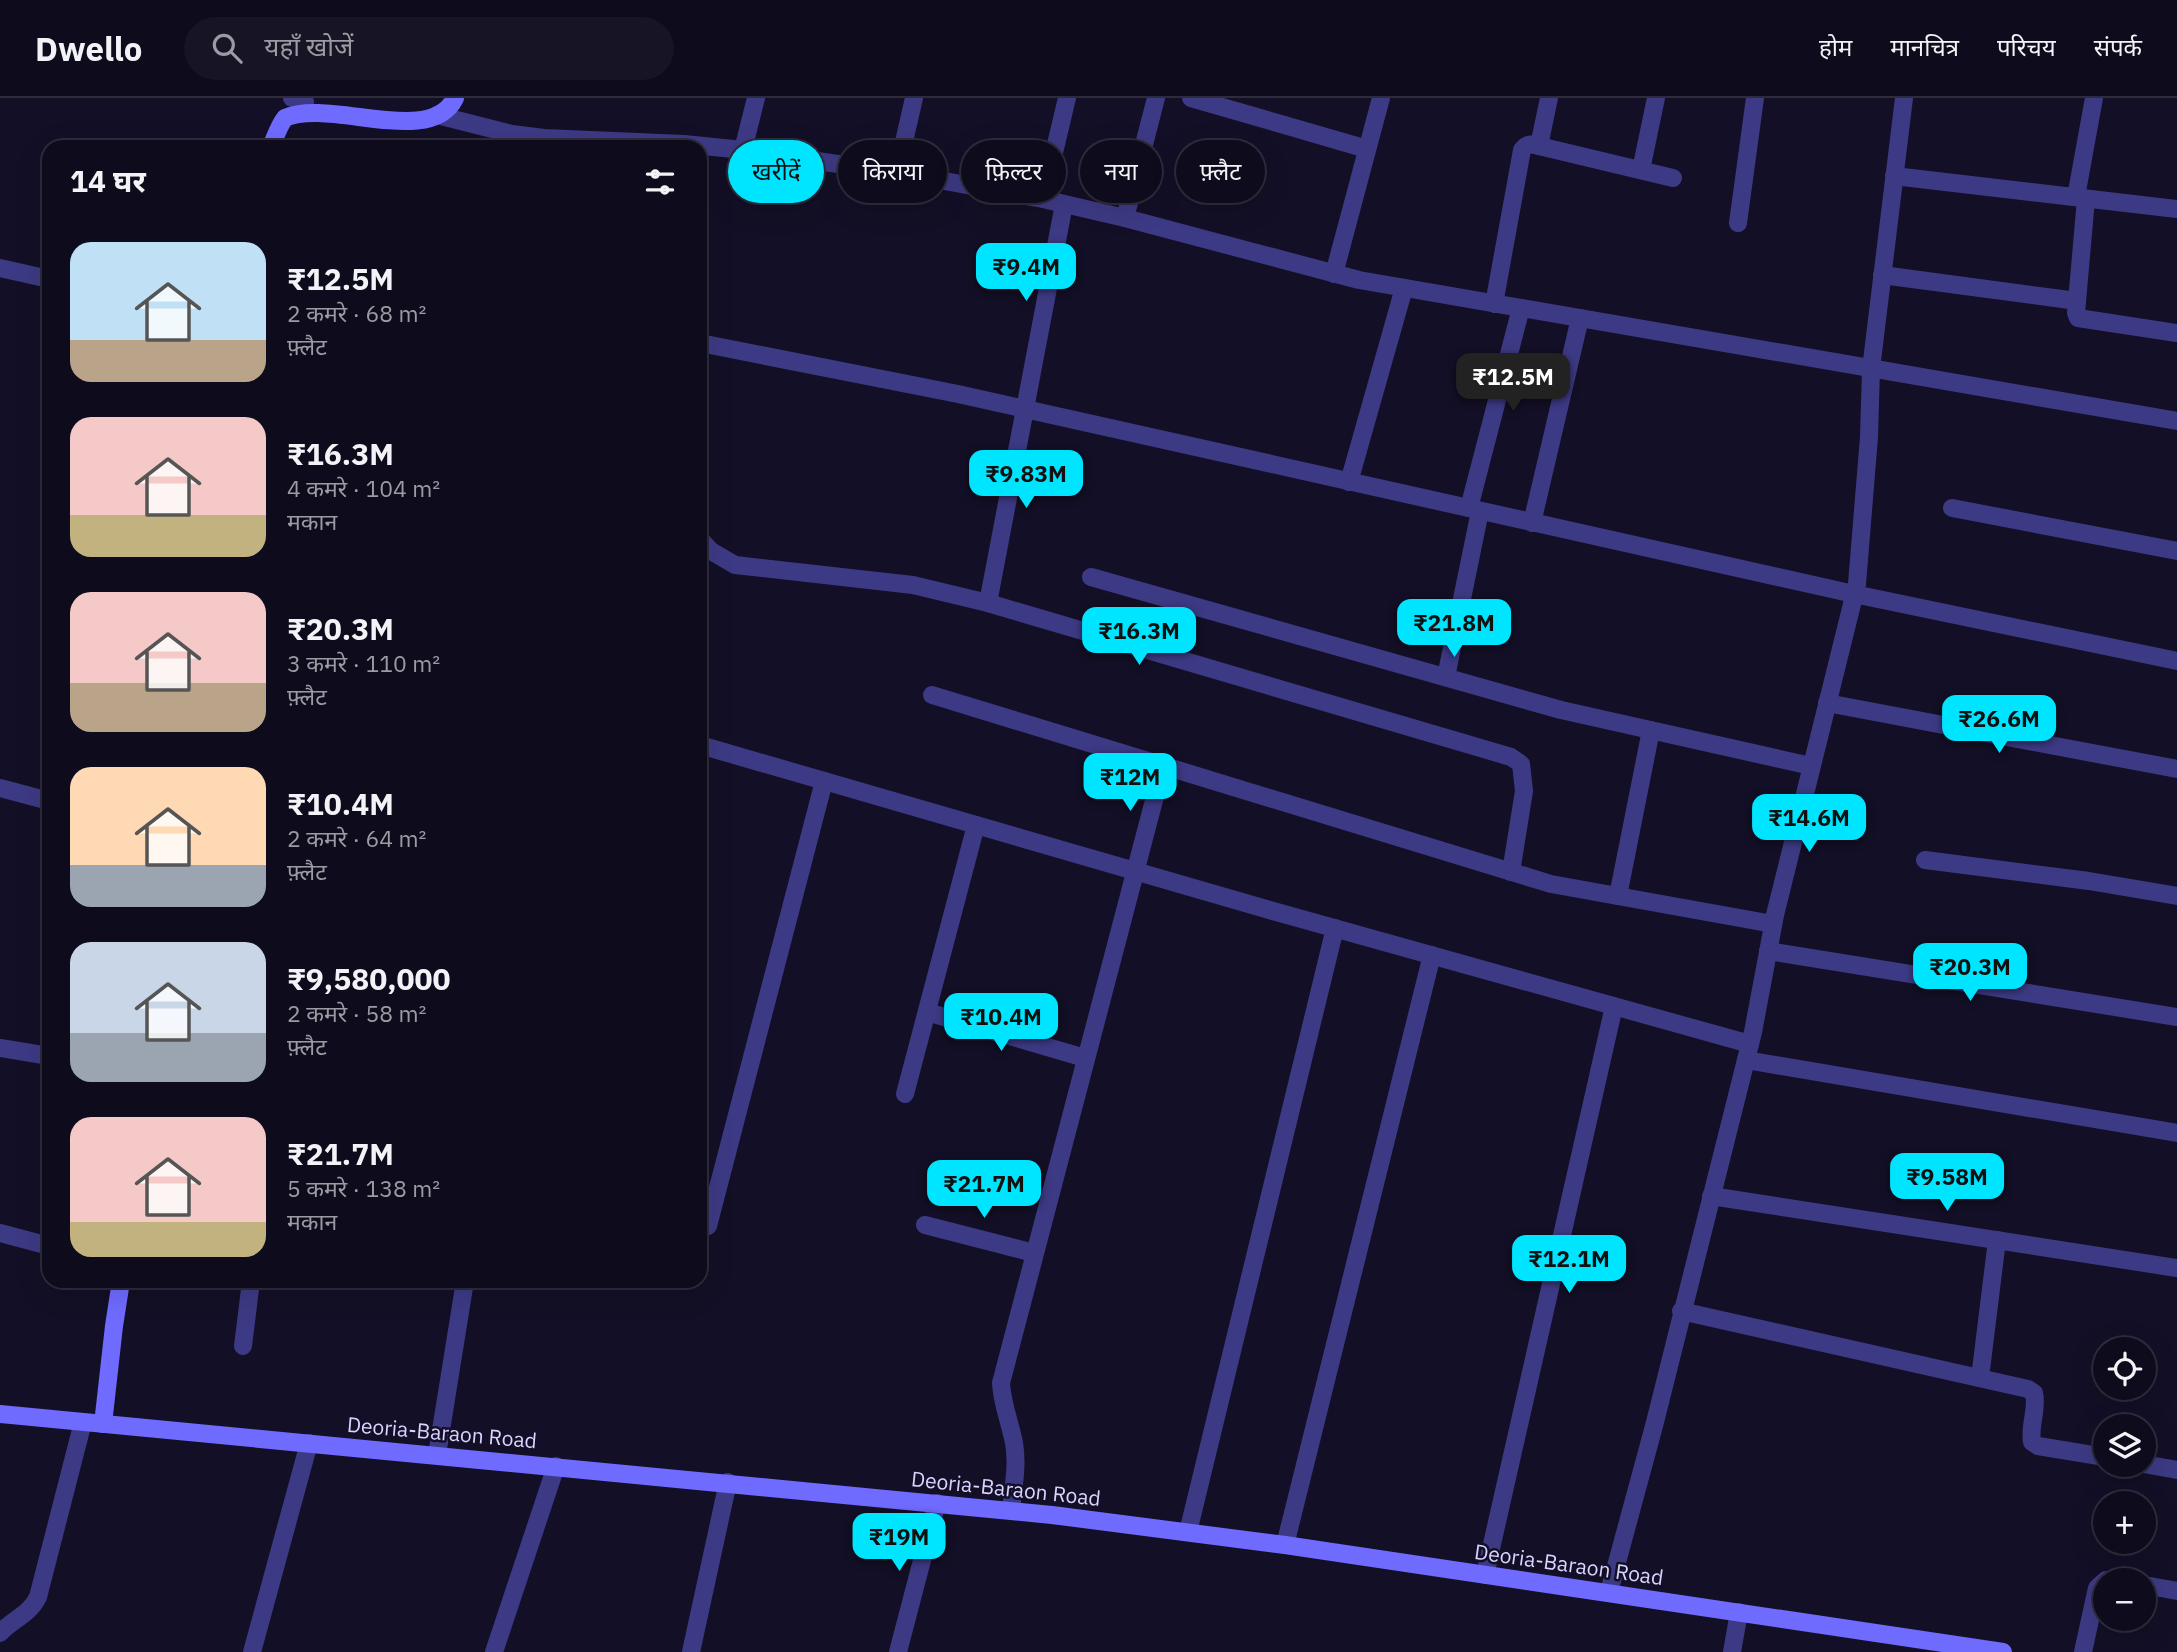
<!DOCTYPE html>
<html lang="hi">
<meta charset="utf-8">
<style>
body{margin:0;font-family:"IBM Plex Sans","Noto Sans Devanagari",sans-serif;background:#171425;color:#f1f3f6;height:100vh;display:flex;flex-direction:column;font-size:26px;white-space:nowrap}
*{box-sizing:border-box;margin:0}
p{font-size:23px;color:#9b9ba3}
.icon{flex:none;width:38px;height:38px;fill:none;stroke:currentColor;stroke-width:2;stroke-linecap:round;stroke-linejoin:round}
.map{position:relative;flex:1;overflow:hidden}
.panel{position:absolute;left:42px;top:42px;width:665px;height:1148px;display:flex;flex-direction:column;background:#0e0b1c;border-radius:21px;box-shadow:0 7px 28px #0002,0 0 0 2px #2e2b3b}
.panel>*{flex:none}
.banner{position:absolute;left:728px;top:42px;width:665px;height:63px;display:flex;gap:14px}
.buttons{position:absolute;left:2093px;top:1239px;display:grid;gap:14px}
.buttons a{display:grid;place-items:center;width:63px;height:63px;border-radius:50%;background:#0e0b1c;box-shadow:0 7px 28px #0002,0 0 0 2px #2e2b3b;font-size:35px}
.price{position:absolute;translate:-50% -60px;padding:0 16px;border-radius:14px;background:#00e5ff;color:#111;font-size:23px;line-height:46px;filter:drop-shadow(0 2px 4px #0008)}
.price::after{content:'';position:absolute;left:50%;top:42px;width:21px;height:16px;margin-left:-10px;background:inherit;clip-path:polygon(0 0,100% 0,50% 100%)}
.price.current{background:#222;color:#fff}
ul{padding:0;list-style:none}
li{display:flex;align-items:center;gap:21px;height:175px;padding:0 28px}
li span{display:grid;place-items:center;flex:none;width:196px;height:140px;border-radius:21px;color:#555}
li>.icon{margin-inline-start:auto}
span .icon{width:84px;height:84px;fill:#fffc;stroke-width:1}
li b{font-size:30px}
h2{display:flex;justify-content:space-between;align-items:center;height:84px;padding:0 28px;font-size:30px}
.pill{padding:0 24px;border-radius:32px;background:#0e0b1c;box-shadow:0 7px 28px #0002,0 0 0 2px #2e2b3b;font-size:24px;line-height:63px}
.pill.current{background:#00e5ff;color:#111}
header{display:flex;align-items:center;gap:42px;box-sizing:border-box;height:98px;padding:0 35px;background:#0e0b1c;border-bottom:2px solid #2e2b3b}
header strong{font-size:33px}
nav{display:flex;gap:38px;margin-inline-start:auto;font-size:24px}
.search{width:490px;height:63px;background:#171425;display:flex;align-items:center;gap:18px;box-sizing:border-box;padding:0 24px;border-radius:38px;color:#9b9ba3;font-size:26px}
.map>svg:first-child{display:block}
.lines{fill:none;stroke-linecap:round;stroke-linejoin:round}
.street{stroke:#3d3a85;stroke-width:18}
.secondary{stroke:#6f6bff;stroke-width:18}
.labels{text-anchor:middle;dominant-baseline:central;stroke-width:5;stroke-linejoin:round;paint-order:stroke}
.street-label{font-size:21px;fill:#d9d4ff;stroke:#130f26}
</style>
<header>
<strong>Dwello</strong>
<div class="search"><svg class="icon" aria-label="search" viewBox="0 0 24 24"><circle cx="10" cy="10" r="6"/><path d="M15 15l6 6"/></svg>यहाँ खोजें</div>
<nav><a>होम</a><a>मानचित्र</a><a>परिचय</a><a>संपर्क</a></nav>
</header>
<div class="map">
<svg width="2177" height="1554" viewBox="0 0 2177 1554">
<rect width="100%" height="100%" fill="#130f26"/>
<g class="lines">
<!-- street -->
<g class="street">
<path d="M292,0L305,4"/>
<path d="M1191,0L1367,51"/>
<path d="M437,17L512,36L544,40L684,46L743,52L906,76L1043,101L1125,120L1359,182L2177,323"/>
<path d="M1539,48L1549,0"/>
<path d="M743,52L756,0"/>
<path d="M1641,72L1656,0"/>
<path d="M906,76L903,48L914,0"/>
<path d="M1894,78L2177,111"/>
<path d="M2076,99L2094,0"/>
<path d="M1043,101L1067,0"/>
<path d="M2086,101L2076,215L2078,220L2177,235"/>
<path d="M1125,120L1156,0"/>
<path d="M1738,125L1755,0"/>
<path d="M0,170L49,181"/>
<path d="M1334,176L1381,0"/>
<path d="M1882,177L2077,203"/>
<path d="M1494,206L1522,52C1527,45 1531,46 1539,48L1673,80"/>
<path d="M700,245L958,296L1854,496L2177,563"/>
<path d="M1349,384L1404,190"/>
<path d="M1469,410L1521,210"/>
<path d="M1952,410L2177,453"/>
<path d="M1532,425L1580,220"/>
<path d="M700,441L711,453L735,467L913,487L988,505L1511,659L1521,666L1524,693L1511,774"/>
<path d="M1091,479L1561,612L1811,668"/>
<path d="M988,505L1064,106"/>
<path d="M1446,579L1480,413"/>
<path d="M932,597L1551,786L1773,826"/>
<path d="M1827,605L2177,671"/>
<path d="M700,647L1273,813L1750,946"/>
<path d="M0,690L49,703"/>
<path d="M1925,762L2089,783L2177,798"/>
<path d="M1618,798L1651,632"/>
<path d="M1768,853L2177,919"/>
<path d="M927,914L1085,960"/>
<path d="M0,950L49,958"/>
<path d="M1746,962L2177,1035"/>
<path d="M905,996L976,727"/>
<path d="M1711,1098L2177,1170"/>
<path d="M925,1127L1034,1155"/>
<path d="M708,1128L824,683"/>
<path d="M0,1135L49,1148"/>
<path d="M1681,1213L2028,1291L2034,1295C2038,1311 2029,1327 2032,1344L2038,1348L2105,1359"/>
<path d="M243,1248L251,1183"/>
<path d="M1980,1280L1997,1142"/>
<path d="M437,1357L465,1183"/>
<path d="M2144,1366L2177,1372"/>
<path d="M1011,1413C1013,1391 1018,1367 1014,1345C1010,1324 1002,1306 1001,1285L1163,668"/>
<path d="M1188,1434L1335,830"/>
<path d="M1285,1447L1432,857"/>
<path d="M1485,1477L1614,908"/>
<path d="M2144,1487L2177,1493"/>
<path d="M1609,1494L1654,1328L1753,934L1775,817L1857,486L1869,339L1871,271L1904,0"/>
<path d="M0,1535C13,1521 29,1517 38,1499L83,1324"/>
<path d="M252,1554L309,1345"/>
<path d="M494,1554L556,1368"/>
<path d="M691,1554L728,1384"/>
<path d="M898,1554L937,1405"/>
<path d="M1732,1554L1739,1514"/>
<path d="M2083,1554L2097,1490L2106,1482H2118"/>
</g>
<!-- secondary -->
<g class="secondary">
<path d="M271,49C275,40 279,27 285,20C329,0 431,50 455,0"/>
<path d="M0,1316L1052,1417L1285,1447L2003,1554"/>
<path d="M103,1326L114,1228L121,1183"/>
</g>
</g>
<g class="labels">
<!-- street labels -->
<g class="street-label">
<text transform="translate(442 1334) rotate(5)">Deoria-Baraon Road</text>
<text transform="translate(1006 1390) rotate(6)">Deoria-Baraon Road</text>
<text transform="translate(1569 1466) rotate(8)">Deoria-Baraon Road</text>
</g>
</g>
</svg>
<div class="buttons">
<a><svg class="icon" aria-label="locate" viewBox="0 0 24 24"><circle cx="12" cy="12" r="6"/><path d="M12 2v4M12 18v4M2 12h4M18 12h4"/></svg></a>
<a><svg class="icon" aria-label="layers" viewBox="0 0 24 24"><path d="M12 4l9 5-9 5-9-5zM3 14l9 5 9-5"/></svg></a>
<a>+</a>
<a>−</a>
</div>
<b class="price" style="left:1026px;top:205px">₹9.4M</b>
<b class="price current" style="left:1513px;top:315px">₹12.5M</b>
<b class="price" style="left:1026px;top:412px">₹9.83M</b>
<b class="price" style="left:1454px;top:561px">₹21.8M</b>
<b class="price" style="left:1139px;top:569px">₹16.3M</b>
<b class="price" style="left:1999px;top:657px">₹26.6M</b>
<b class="price" style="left:1130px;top:715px">₹12M</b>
<b class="price" style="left:1809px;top:756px">₹14.6M</b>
<b class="price" style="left:1970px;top:905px">₹20.3M</b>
<b class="price" style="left:1001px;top:955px">₹10.4M</b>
<b class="price" style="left:1947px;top:1115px">₹9.58M</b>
<b class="price" style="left:984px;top:1122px">₹21.7M</b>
<b class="price" style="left:1569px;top:1197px">₹12.1M</b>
<b class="price" style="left:899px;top:1475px">₹19M</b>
<div class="banner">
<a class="pill current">खरीदें</a>
<a class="pill">किराया</a>
<a class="pill">फ़िल्टर</a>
<a class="pill">नया</a>
<a class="pill">फ़्लैट</a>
</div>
<section class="panel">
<h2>14 घर<svg class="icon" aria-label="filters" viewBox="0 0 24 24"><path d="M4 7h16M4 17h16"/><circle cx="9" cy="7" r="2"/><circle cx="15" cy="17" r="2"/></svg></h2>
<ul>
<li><span style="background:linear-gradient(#bfe0f5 70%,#b9a48a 0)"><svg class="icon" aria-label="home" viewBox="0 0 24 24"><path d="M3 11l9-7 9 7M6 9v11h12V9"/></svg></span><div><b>₹12.5M</b><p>2 कमरे · 68 m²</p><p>फ़्लैट</p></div></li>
<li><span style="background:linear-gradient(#f6c9c9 70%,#c2b280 0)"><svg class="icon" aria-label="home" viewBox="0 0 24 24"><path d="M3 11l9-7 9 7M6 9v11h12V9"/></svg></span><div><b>₹16.3M</b><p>4 कमरे · 104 m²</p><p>मकान</p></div></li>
<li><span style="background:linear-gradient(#f6c9c9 65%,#b9a48a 0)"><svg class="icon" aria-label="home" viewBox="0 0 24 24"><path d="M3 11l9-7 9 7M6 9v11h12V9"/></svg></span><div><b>₹20.3M</b><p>3 कमरे · 110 m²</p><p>फ़्लैट</p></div></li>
<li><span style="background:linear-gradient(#ffd9b3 70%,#9aa5b1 0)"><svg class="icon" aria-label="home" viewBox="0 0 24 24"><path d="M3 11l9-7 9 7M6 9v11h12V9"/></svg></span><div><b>₹10.4M</b><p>2 कमरे · 64 m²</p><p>फ़्लैट</p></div></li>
<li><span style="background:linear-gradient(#c9d6e8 65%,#9aa5b1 0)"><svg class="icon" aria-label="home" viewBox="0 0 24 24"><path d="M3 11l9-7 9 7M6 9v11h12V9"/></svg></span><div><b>₹9,580,000</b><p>2 कमरे · 58 m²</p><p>फ़्लैट</p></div></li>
<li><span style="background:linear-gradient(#f6c9c9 75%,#c2b280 0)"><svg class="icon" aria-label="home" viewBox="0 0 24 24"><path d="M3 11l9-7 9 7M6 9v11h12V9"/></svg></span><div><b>₹21.7M</b><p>5 कमरे · 138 m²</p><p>मकान</p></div></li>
</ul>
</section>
</div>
